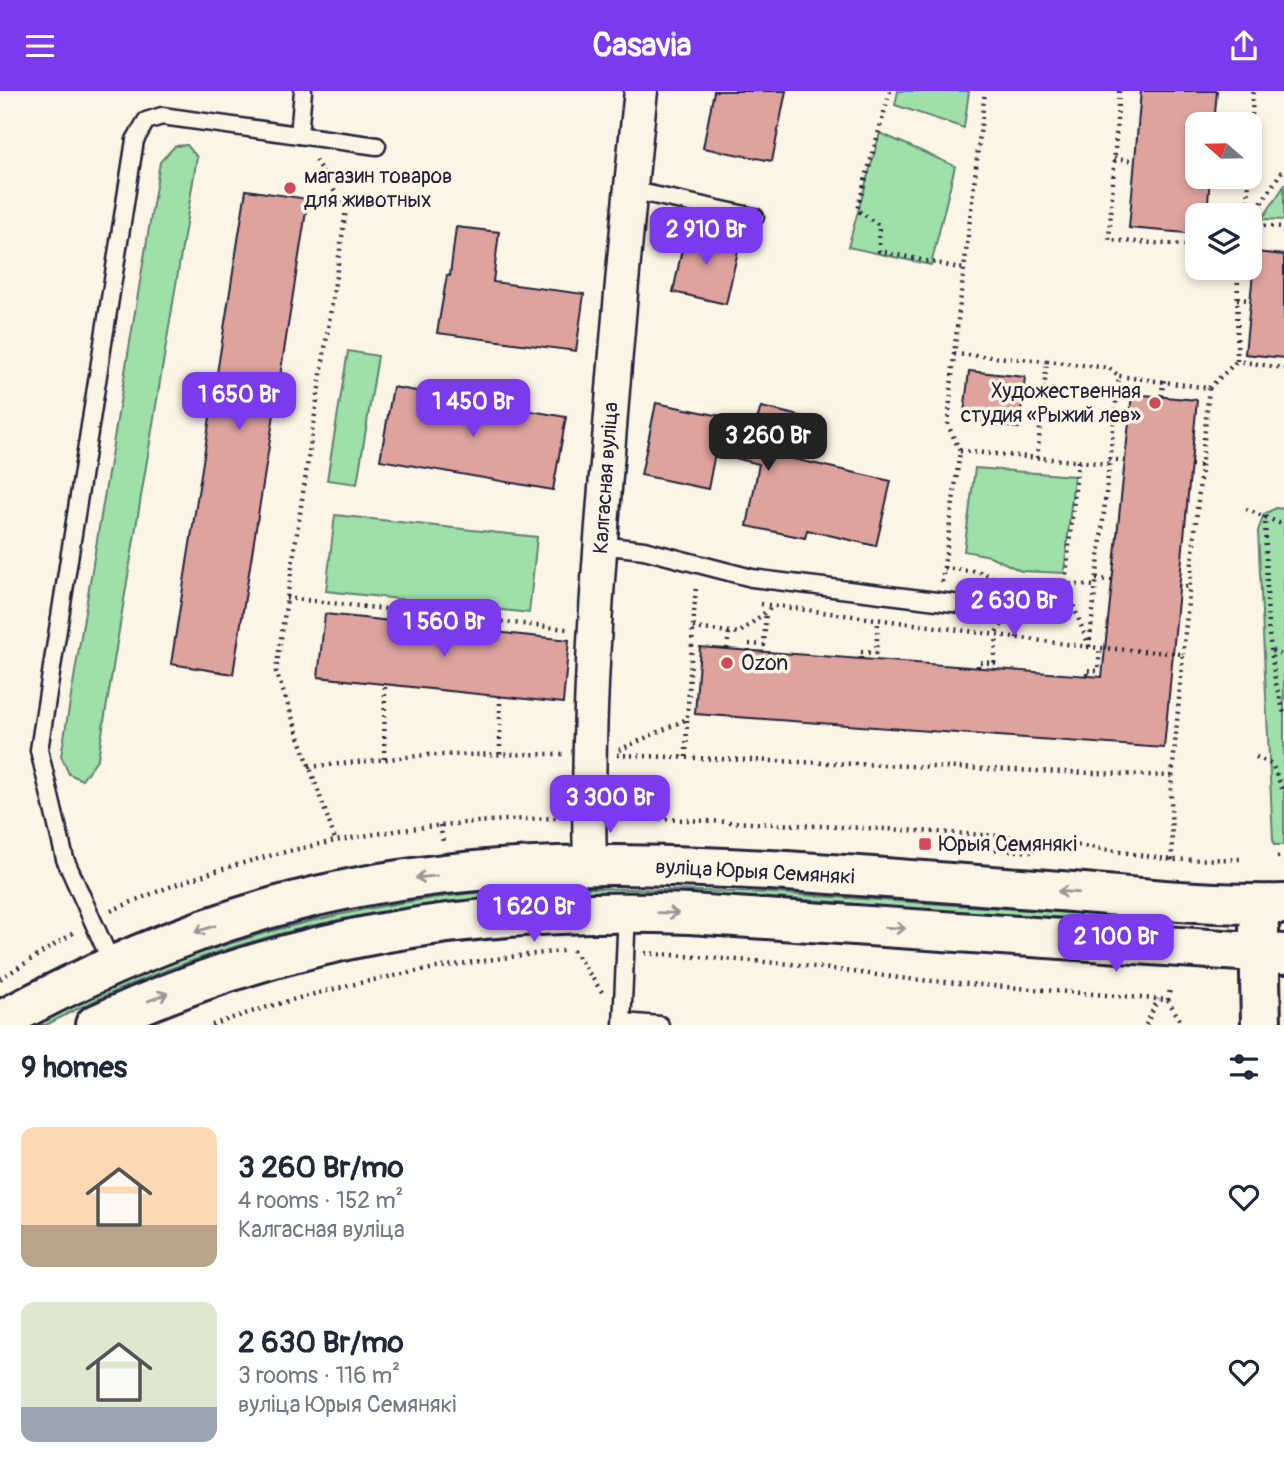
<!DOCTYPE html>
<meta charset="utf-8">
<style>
body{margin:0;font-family:Pangolin,sans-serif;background:#f2f2f3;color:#1f2937;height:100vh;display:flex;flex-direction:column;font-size:26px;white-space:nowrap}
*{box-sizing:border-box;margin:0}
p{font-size:23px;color:#747a83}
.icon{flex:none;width:38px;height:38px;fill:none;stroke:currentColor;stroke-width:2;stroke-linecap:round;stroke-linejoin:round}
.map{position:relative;height:934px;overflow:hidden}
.side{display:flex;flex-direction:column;background:#fff;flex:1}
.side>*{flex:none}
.needle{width:46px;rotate:290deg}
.tools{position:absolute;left:1185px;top:21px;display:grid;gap:14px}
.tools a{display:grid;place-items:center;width:77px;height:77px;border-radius:14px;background:#fff;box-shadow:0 4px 10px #0003;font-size:35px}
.price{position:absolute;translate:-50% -60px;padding:0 16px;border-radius:14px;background:#7c3aed;color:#fff;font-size:23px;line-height:46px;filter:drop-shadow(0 2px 4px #0008)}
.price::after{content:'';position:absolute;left:50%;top:42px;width:21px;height:16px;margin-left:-10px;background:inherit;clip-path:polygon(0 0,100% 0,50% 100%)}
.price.active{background:#222;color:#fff}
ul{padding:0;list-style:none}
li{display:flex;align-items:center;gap:21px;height:175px;padding:0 21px}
li span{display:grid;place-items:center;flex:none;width:196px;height:140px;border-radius:14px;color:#555}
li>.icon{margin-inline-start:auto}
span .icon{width:84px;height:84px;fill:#fffc;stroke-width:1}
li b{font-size:30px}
h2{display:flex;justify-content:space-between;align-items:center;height:84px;padding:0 21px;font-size:30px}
header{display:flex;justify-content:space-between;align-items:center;height:91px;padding:0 21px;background:#7c3aed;color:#fff;font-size:32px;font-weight:700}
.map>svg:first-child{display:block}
.green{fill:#9fdfa9;stroke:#608072;stroke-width:2}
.building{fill:#dda39e;stroke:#22223b;stroke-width:2}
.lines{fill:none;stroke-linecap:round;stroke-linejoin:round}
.service-casing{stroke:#22223b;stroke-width:21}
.minor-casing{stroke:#22223b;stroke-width:37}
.secondary-casing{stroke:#22223b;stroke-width:44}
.path{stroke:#22223b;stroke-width:4.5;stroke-dasharray:2 5;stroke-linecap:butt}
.service{stroke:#fcf5e5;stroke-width:16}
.minor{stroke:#fcf5e5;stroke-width:32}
.secondary{stroke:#fcf5e5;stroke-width:38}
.oneway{stroke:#9a9698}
.poi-dot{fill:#d1495b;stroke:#fcf5e5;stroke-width:2.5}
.labels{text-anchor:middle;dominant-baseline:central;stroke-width:7;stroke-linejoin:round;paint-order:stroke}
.poi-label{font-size:21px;fill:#22223b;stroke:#fcf5e5;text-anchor:start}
.street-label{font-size:21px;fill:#22223b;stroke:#fcf5e5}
</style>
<header><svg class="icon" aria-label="menu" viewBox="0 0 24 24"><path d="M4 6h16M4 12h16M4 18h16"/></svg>Casavia<svg class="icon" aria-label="share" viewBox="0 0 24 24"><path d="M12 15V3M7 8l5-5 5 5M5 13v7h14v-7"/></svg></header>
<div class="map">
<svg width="1284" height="934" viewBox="0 0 1284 934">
<rect width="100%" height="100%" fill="#fcf5e5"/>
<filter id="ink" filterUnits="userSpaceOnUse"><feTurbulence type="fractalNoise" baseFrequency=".0143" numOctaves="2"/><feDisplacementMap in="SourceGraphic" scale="14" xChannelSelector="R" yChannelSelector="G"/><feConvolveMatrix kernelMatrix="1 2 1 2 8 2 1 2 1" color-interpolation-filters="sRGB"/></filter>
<g filter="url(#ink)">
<!-- green -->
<g class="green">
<path d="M898,0H969L964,37L895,14Z"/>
<path d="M880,42L955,75L931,174L848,156Z"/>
<path d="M187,54L197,66L98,667L82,689L69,683L61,665L160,71L175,55Z"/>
<path d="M1284,95V129L1262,128Z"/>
<path d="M348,260L378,265L357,393L327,389Z"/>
<path d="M975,377L1074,385L1064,482L1021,480L990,465L964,460Z"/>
<path d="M1276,417L1284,418V754H1274L1273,748L1258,440L1264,423Z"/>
<path d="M335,424L537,446L529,522L326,500Z"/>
<path d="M557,796L772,802L1164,828V833L1002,823L971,827L839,811L758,806L557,802Z"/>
<path d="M537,797L538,803C368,812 197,853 46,934H34C189,852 362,807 537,797Z"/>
</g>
<!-- building -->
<g class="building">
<path d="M714,0H786L772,70L703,57Z"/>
<path d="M1141,0H1217L1214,33H1197V86H1210L1207,124H1197V143L1129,137Z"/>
<path d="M246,99L308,108L233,583L171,573Z"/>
<path d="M456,136L499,141L493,191L584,203L576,260L437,242L447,184L450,185Z"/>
<path d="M686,139L740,151L726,213L673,201Z"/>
<path d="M1255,161L1284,164V267L1245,263Z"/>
<path d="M969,280L1025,286L1019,337L963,331Z"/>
<path d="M393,296L566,326L553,399L380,369Z"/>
<path d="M1132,303L1197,309L1164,657L695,623L700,556L1102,586Z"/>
<path d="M656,312L756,332L761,316L805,326L794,368L891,390L876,455L807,439L805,447L747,435L759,373L715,362L708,398L641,384Z"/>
<path d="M325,523L569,549L563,612L318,586Z"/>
</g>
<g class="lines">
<defs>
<g id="service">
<path d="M299,44L303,0"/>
<path d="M630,99L755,126"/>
<path d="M600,454L644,459L752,487L969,514"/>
<path d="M112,873L65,768L39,659L135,49L146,30L162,25L377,55"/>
<path d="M623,931L660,934"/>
<path d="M622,934L627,821"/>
</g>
<path id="minor" d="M590,774C586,633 597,490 609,349C618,233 628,116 641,0"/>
<g id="secondary">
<path d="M1259,837L1261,934"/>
<path d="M0,930C109,871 222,824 344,799C566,753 797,782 1021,797C1108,803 1197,815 1284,813"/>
<path d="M95,934C290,843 477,815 690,823L1284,863"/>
</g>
</defs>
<!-- service casing -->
<use href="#service" class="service-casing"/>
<!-- minor casing -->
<use href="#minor" class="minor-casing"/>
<!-- secondary casing -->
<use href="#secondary" class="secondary-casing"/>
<!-- path -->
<g class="path">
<path d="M890,0L857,119L879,134V160L964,178"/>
<path d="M1119,0L1109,149L1197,155"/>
<path d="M1114,68L1135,70"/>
<path d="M315,69L346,119L276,580L336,751"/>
<path d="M1250,73L1253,0"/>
<path d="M1247,124L1249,86"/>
<path d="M1250,129L1284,77"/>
<path d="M1250,134L1284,136"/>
<path d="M1238,177L1237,270L1284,277"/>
<path d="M1237,208L1250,209"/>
<path d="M954,263L1047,270L1037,367"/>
<path d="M1047,270L1109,277L1119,285"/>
<path d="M1209,297L1237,270"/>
<path d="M1161,305L1164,289"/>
<path d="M960,360L1109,373"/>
<path d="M1109,368L1125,370"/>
<path d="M1078,370L1065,493L1089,555"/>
<path d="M1191,374L1202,375"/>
<path d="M1246,418L1284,434"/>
<path d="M1265,425L1268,535L1275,589L1284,622"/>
<path d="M944,477L980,481L1000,489C1011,510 1011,527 993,544"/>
<path d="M1096,488L1112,489"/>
<path d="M1000,489L1096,495"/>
<path d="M942,491L960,360L948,334L954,263L985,0"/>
<path d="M1178,495L1190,496"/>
<path d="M286,507L567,538"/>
<path d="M761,513L1089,556L1183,563L1171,698L1172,772"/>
<path d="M693,537L739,542L772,516"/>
<path d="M1017,547L1022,490"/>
<path d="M1089,556L1119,285L1209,297L1183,563"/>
<path d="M727,558L729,541"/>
<path d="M749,560V553L764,554L766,521"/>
<path d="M1272,560L1284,565"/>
<path d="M861,568V561L876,562L878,530"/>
<path d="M978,576V571L994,572L997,545"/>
<path d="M1087,584L1086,579L1098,580L1100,557"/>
<path d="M619,659L687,628L696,494"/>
<path d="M500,663V605"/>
<path d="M617,664L1172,685"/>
<path d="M686,666L687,628"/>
<path d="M1256,666L1272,673L1284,702"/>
<path d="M384,668L385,593"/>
<path d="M309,676L427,664L563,663"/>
<path d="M617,726L887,738L1033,747L1172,769L1243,768"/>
<path d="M440,734L443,750"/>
<path d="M960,756L1032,761L1033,747"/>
<path d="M1277,766L1284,765"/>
<path d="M111,820C251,757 407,730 559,727"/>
<path d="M573,859L602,901"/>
<path d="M645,862L792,873L908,888L1168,909L1183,934"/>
<path d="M0,888L73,842"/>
<path d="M1168,909L1170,898"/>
<path d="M212,934C326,894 444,872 563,860"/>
<path d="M1146,934L1158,908"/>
</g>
<!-- service -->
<use href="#service" class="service"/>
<!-- minor -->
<use href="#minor" class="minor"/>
<!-- secondary -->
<use href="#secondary" class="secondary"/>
</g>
<!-- one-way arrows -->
<defs><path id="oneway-shaft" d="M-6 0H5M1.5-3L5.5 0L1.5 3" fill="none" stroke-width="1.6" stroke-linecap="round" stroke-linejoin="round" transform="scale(1.75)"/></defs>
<g class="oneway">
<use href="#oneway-shaft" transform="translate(426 786) rotate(174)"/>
<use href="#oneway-shaft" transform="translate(1068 801) rotate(-176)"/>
<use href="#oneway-shaft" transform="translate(668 822) rotate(2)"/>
<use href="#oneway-shaft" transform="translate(895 837) rotate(4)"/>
<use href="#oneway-shaft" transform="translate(205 838) rotate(162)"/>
<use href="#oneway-shaft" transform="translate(158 906) rotate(-22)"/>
</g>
</g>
<!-- markers -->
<g class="poi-dot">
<circle cx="290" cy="97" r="7"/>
<circle cx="1155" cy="312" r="7"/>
<circle cx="727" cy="572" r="7"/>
<rect x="918" y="746" width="14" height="14" rx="3.5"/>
</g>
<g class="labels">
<!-- poi labels -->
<g class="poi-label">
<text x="304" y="85">магазин товаров<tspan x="304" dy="24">для животных</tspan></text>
<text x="1141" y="300" text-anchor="end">Художественная<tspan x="1141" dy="24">студия «Рыжий лев»</tspan></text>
<text x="741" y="572">Ozon</text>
<text x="939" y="753">Юрыя Семянякі</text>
</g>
<!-- street labels -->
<g class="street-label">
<text transform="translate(606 387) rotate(-86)">Калгасная вуліца</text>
<text transform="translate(755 781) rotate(3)">вуліца Юрыя Семянякі</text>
</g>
</g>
</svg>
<div class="tools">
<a><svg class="needle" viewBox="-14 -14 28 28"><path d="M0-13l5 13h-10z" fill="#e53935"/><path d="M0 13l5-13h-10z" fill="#747a83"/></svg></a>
<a><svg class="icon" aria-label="layers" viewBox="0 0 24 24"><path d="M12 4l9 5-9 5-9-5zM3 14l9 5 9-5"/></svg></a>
</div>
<b class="price" style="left:706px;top:176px">2 910 Br</b>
<b class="price" style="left:239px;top:341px">1 650 Br</b>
<b class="price" style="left:473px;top:348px">1 450 Br</b>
<b class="price active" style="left:768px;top:382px">3 260 Br</b>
<b class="price" style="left:1014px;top:547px">2 630 Br</b>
<b class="price" style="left:444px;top:568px">1 560 Br</b>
<b class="price" style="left:610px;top:744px">3 300 Br</b>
<b class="price" style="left:534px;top:853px">1 620 Br</b>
<b class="price" style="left:1116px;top:883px">2 100 Br</b>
</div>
<section class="side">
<h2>9 homes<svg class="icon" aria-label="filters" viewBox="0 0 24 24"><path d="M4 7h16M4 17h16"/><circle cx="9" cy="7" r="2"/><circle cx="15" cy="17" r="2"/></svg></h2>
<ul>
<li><span style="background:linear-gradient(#ffd9b3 70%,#b9a48a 0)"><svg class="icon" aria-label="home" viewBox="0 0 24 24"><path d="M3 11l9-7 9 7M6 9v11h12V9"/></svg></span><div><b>3 260 Br/mo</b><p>4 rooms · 152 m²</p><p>Калгасная вуліца</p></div><svg class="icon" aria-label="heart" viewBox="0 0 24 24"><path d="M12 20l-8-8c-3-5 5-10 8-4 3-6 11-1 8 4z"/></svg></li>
<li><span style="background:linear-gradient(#dfe7d0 75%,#9aa5b1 0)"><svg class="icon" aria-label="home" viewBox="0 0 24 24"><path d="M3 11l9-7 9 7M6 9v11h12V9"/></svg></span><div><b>2 630 Br/mo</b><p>3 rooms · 116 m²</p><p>вуліца Юрыя Семянякі</p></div><svg class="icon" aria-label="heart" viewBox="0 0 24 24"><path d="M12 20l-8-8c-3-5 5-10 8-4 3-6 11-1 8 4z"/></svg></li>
</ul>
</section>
